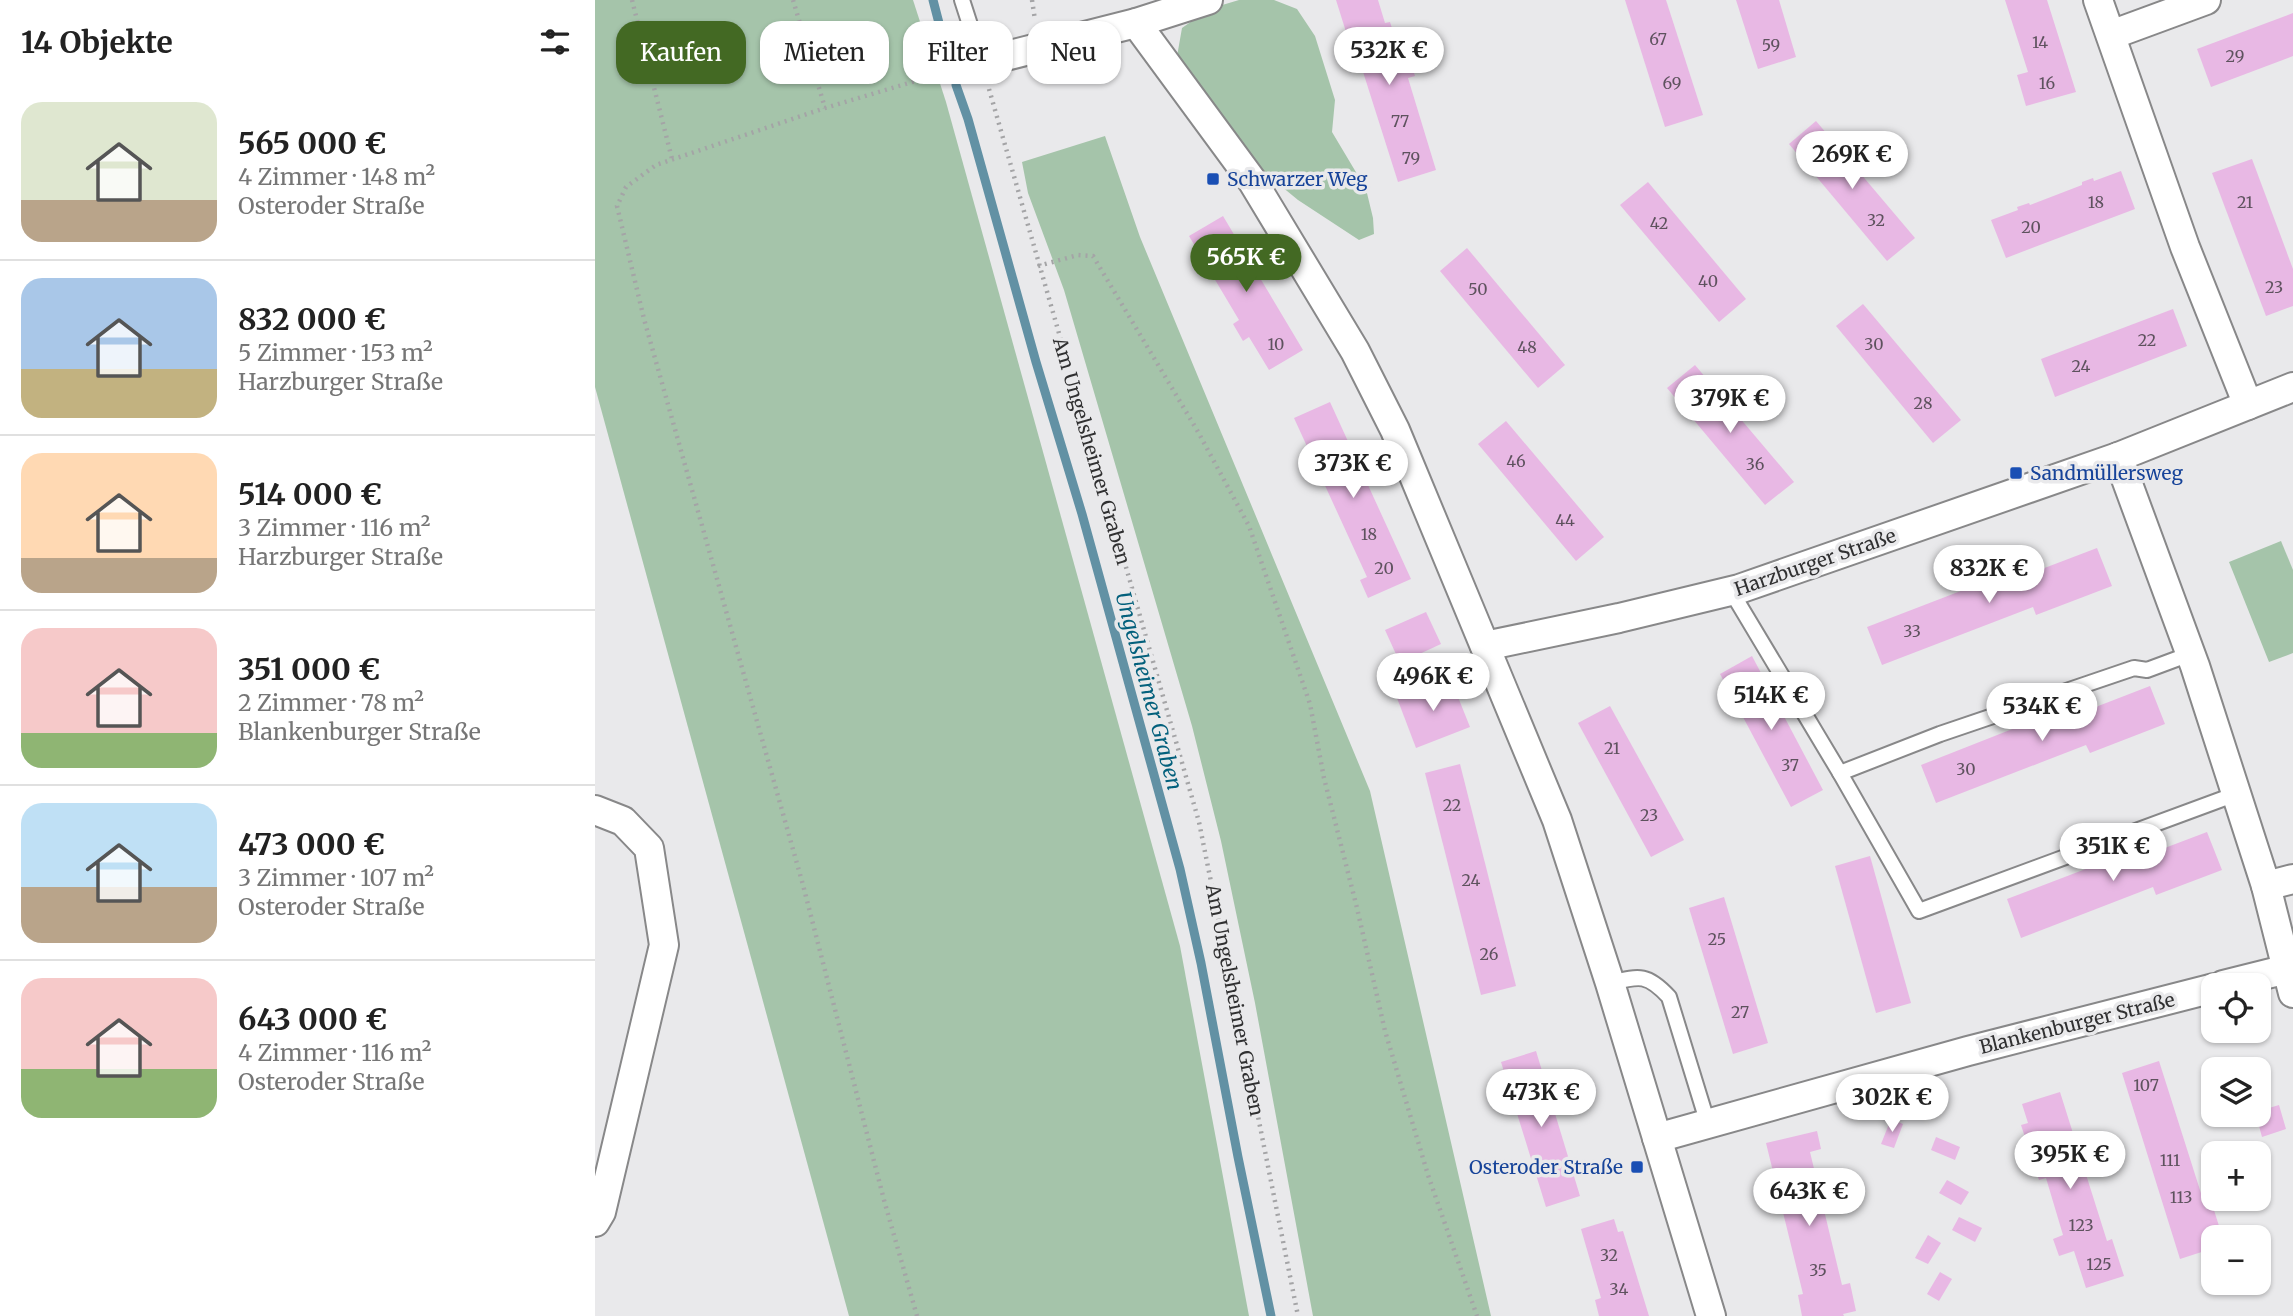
<!DOCTYPE html>
<html lang="de">
<meta charset="utf-8">
<style>
body{margin:0;font-family:Merriweather,serif;background:#f2f2f2;color:#222;height:100vh;display:flex;flex-direction:column;font-size:26px;white-space:nowrap}
*{box-sizing:border-box;margin:0}
p{font-size:23px;color:#767676}
.icon{flex:none;width:38px;height:38px;fill:none;stroke:currentColor;stroke-width:2;stroke-linecap:round;stroke-linejoin:round}
.map{position:relative;flex:1;overflow:hidden}
.side{display:flex;flex-direction:column;background:#fff;width:595px}
.side>*{flex:none}
.hud{position:absolute;left:21px;top:21px;width:665px;height:63px;display:flex;gap:14px}
.tools{position:absolute;left:1606px;top:973px;display:grid;gap:14px}
.tools a{display:grid;place-items:center;width:70px;height:70px;border-radius:14px;background:#fff;box-shadow:0 2px 5px #0004;font-size:35px}
.price{position:absolute;translate:-50% -60px;padding:0 16px;border-radius:24px;background:#fff;color:#222;font-size:23px;line-height:46px;filter:drop-shadow(0 2px 4px #0008)}
.price::after{content:'';position:absolute;left:50%;top:42px;width:21px;height:16px;margin-left:-10px;background:inherit;clip-path:polygon(0 0,100% 0,50% 100%)}
.price.on{background:#436923;color:#fff}
ul{padding:0;list-style:none}
li{display:flex;align-items:center;gap:21px;height:175px;padding:0 21px}
li+li{border-top:2px solid #e0e0e0}
li span{display:grid;place-items:center;flex:none;width:196px;height:140px;border-radius:21px;color:#555}
li>.icon{margin-inline-start:auto}
span .icon{width:84px;height:84px;fill:#fffc;stroke-width:1}
li b{font-size:30px}
h2{display:flex;justify-content:space-between;align-items:center;height:84px;padding:0 21px;font-size:30px}
.chip{padding:0 24px;border-radius:21px;background:#fff;box-shadow:0 2px 5px #0004;font-size:24px;line-height:63px}
.chip.on{background:#436923;color:#fff}
main{display:flex;flex:1;min-height:0}
.map>svg:first-child{display:block}
.green{fill:#a5c4aa}
.lines{fill:none;stroke-linecap:round;stroke-linejoin:round}
.stream{stroke:#6291a4;stroke-width:9}
.building{fill:#e8b8e4}
.service-casing{stroke:#888889;stroke-width:18}
.minor-casing{stroke:#888889;stroke-width:32}
.path{stroke:#a4a4a6;stroke-width:4.5;stroke-dasharray:2 5;stroke-linecap:butt}
.service{stroke:#fff;stroke-width:14}
.minor{stroke:#fff;stroke-width:28}
.transit-dot{fill:#1a4fb4;stroke:#e9e9eb;stroke-width:2.5}
.labels{text-anchor:middle;dominant-baseline:central;stroke-width:7;stroke-linejoin:round;paint-order:stroke}
.number-label{font-size:16px;fill:#5e525e}
.transit-label{font-size:19px;fill:#164399;stroke:#e9e9eb;text-anchor:start}
.street-label{font-size:19px;fill:#303031;stroke:#e9e9eb}
.water-label{font-size:21px;font-style:italic;fill:#03607c;stroke:#e9e9eb}
</style>
<main>
<section class="side">
<h2>14 Objekte<svg class="icon" aria-label="filters" viewBox="0 0 24 24"><path d="M4 7h16M4 17h16"/><circle cx="9" cy="7" r="2"/><circle cx="15" cy="17" r="2"/></svg></h2>
<ul>
<li><span style="background:linear-gradient(#dfe7d0 70%,#b9a48a 0)"><svg class="icon" aria-label="home" viewBox="0 0 24 24"><path d="M3 11l9-7 9 7M6 9v11h12V9"/></svg></span><div><b>565 000 €</b><p>4 Zimmer · 148 m²</p><p>Osteroder Straße</p></div></li>
<li><span style="background:linear-gradient(#a9c7e8 65%,#c2b280 0)"><svg class="icon" aria-label="home" viewBox="0 0 24 24"><path d="M3 11l9-7 9 7M6 9v11h12V9"/></svg></span><div><b>832 000 €</b><p>5 Zimmer · 153 m²</p><p>Harzburger Straße</p></div></li>
<li><span style="background:linear-gradient(#ffd9b3 75%,#b9a48a 0)"><svg class="icon" aria-label="home" viewBox="0 0 24 24"><path d="M3 11l9-7 9 7M6 9v11h12V9"/></svg></span><div><b>514 000 €</b><p>3 Zimmer · 116 m²</p><p>Harzburger Straße</p></div></li>
<li><span style="background:linear-gradient(#f6c9c9 75%,#8fb573 0)"><svg class="icon" aria-label="home" viewBox="0 0 24 24"><path d="M3 11l9-7 9 7M6 9v11h12V9"/></svg></span><div><b>351 000 €</b><p>2 Zimmer · 78 m²</p><p>Blankenburger Straße</p></div></li>
<li><span style="background:linear-gradient(#bfe0f5 60%,#b9a48a 0)"><svg class="icon" aria-label="home" viewBox="0 0 24 24"><path d="M3 11l9-7 9 7M6 9v11h12V9"/></svg></span><div><b>473 000 €</b><p>3 Zimmer · 107 m²</p><p>Osteroder Straße</p></div></li>
<li><span style="background:linear-gradient(#f6c9c9 65%,#8fb573 0)"><svg class="icon" aria-label="home" viewBox="0 0 24 24"><path d="M3 11l9-7 9 7M6 9v11h12V9"/></svg></span><div><b>643 000 €</b><p>4 Zimmer · 116 m²</p><p>Osteroder Straße</p></div></li>
</ul>
</section>
<div class="map">
<svg width="1698" height="1316" viewBox="0 0 1698 1316">
<rect width="100%" height="100%" fill="#e9e9eb"/>
<!-- green -->
<g class="green">
<path d="M0,0H318L351,102L585,946L654,1316H254L0,387Z"/>
<path d="M644,0H679L702,9L720,36L740,100L737,132L771,189L778,218L779,234L764,240L703,200L659,164L581,62L587,28L614,9Z"/>
<path d="M510,136L545,237L775,791L896,1316H718L660,1003L626,841L597,726L469,290L433,193L427,162Z"/>
<path d="M1686,541L1698,570V653L1674,662L1634,562Z"/>
</g>
<g class="lines">
<!-- stream -->
<g class="stream">
<path d="M338,0L351,50"/>
<path d="M361,85L373,119L441,362L487,514L585,869L606,963L643,1157L676,1316"/>
</g>
</g>
<!-- building -->
<g class="building">
<path d="M741,0H783L790,23L795,22L807,59L814,57L820,76L813,78L841,170L803,182L756,34L752,35Z"/>
<path d="M1030,0H1071L1108,115L1070,127Z"/>
<path d="M1141,0H1184L1201,57L1163,69Z"/>
<path d="M1410,0H1452L1481,92L1431,106L1422,75L1433,72Z"/>
<path d="M1698,13V56L1616,87L1602,49Z"/>
<path d="M1221,121L1320,238L1292,261L1194,144Z"/>
<path d="M1657,159L1698,269V306L1671,316L1617,173Z"/>
<path d="M1526,171L1540,209L1411,258L1396,220L1423,210L1422,207L1434,203L1435,205L1487,185V182L1498,178L1499,181Z"/>
<path d="M1053,182L1151,299L1124,322L1025,205Z"/>
<path d="M628,216L708,350L674,370L654,337L648,341L638,324L644,320L594,236Z"/>
<path d="M872,248L970,365L943,388L845,271Z"/>
<path d="M1268,304L1366,420L1338,443L1241,326Z"/>
<path d="M1578,309L1592,346L1460,397L1446,359Z"/>
<path d="M1100,365L1199,482L1170,505L1072,388Z"/>
<path d="M735,402L816,579L773,598L765,580L772,577L699,418Z"/>
<path d="M911,421L1009,537L981,561L883,444Z"/>
<path d="M1502,548L1517,586L1441,615L1438,607L1287,665L1272,627L1423,569L1426,577Z"/>
<path d="M831,612L846,644L805,663L790,630Z"/>
<path d="M1157,656L1228,790L1196,807L1125,674Z"/>
<path d="M855,677L875,727L821,748L802,698Z"/>
<path d="M1555,686L1570,724L1495,753L1491,745L1341,803L1326,765L1476,706L1480,715Z"/>
<path d="M1015,706L1089,840L1056,857L983,723Z"/>
<path d="M865,764L921,986L886,995L830,773Z"/>
<path d="M1612,832L1627,870L1561,895L1558,887L1426,938L1412,899L1543,849L1546,857Z"/>
<path d="M1275,856L1316,1003L1281,1013L1240,866Z"/>
<path d="M1129,897L1173,1043L1138,1054L1094,908Z"/>
<path d="M941,1051L985,1196L951,1207L906,1062Z"/>
<path d="M1564,1061L1611,1209L1618,1207L1624,1226L1617,1229L1620,1237L1619,1248L1585,1259L1527,1073Z"/>
<path d="M1465,1092L1512,1241L1517,1239L1529,1276L1491,1288L1479,1251L1464,1256L1458,1239L1468,1235L1451,1178L1444,1180L1438,1162L1445,1159L1439,1141L1432,1143L1426,1125L1433,1123L1427,1104Z"/>
<path d="M1684,1105L1691,1129L1667,1137L1661,1115H1664V1111Z"/>
<path d="M1296,1119L1308,1124L1299,1148L1286,1144Z"/>
<path d="M1222,1131L1226,1149L1215,1152L1247,1285L1255,1283L1261,1311L1248,1314L1249,1316H1207L1203,1295L1208,1294L1171,1143Z"/>
<path d="M1341,1137L1365,1147L1360,1160L1336,1150Z"/>
<path d="M1352,1180L1374,1192L1366,1205L1344,1193Z"/>
<path d="M1364,1217L1387,1228L1380,1242L1357,1230Z"/>
<path d="M1019,1219L1023,1232L1028,1231L1054,1316H1004L1000,1300L1006,1298L986,1229Z"/>
<path d="M1333,1235L1346,1243L1333,1264L1320,1258Z"/>
<path d="M1345,1272L1357,1279L1344,1301L1332,1294Z"/>
</g>
<g class="lines">
<defs>
<g id="service">
<path d="M367,0L387,62"/>
<path d="M1136,591L1245,773L1324,911L1641,794"/>
<path d="M1245,773L1345,734L1539,668L1552,670L1595,654"/>
<path d="M1015,983C1044,976 1052,973 1074,997L1113,1124"/>
</g>
<g id="minor">
<path d="M1503,0L1590,247L1653,405"/>
<path d="M541,23L658,182L760,351L800,430L962,820L1015,983L1116,1316"/>
<path d="M1516,35L1611,0"/>
<path d="M387,62L541,23L613,0"/>
<path d="M1523,457L1600,666L1671,886L1698,993"/>
<path d="M890,646L1024,618L1144,589L1523,457L1698,387"/>
<path d="M0,810L28,821L54,848L69,945L6,1212L0,1222"/>
<path d="M1671,886L1698,879"/>
<path d="M1628,985L1692,969"/>
<path d="M1062,1138L1373,1051L1619,988"/>
</g>
</defs>
<!-- service casing -->
<use href="#service" class="service-casing"/>
<!-- minor casing -->
<use href="#minor" class="minor-casing"/>
<!-- path -->
<g class="path">
<path d="M37,0L77,159"/>
<path d="M198,0L230,108"/>
<path d="M437,0L440,20"/>
<path d="M394,89L604,822L703,1316"/>
<path d="M443,266L483,255L498,256L602,430L654,526L715,704L729,778L762,908L790,1031L833,1175L882,1316"/>
<path d="M322,1316L289,1200L208,885L49,319L22,206L31,187L61,165L230,108L361,69"/>
</g>
<!-- service -->
<use href="#service" class="service"/>
<!-- minor -->
<use href="#minor" class="minor"/>
</g>
<!-- markers -->
<g class="transit-dot">
<rect x="611" y="172" width="14" height="14" rx="3.5"/>
<rect x="1414" y="466" width="14" height="14" rx="3.5"/>
<rect x="1035" y="1160" width="14" height="14" rx="3.5"/>
</g>
<g class="labels">
<!-- number labels -->
<g class="number-label">
<text x="1063" y="39">67</text>
<text x="1445" y="42">14</text>
<text x="1176" y="45">59</text>
<text x="1640" y="56">29</text>
<text x="1077" y="83">69</text>
<text x="1452" y="83">16</text>
<text x="805" y="121">77</text>
<text x="816" y="158">79</text>
<text x="1501" y="202">18</text>
<text x="1650" y="202">21</text>
<text x="1281" y="220">32</text>
<text x="1064" y="223">42</text>
<text x="1436" y="227">20</text>
<text x="1113" y="281">40</text>
<text x="1679" y="287">23</text>
<text x="883" y="289">50</text>
<text x="1552" y="340">22</text>
<text x="681" y="344">10</text>
<text x="1279" y="344">30</text>
<text x="932" y="347">48</text>
<text x="1486" y="366">24</text>
<text x="1328" y="403">28</text>
<text x="921" y="461">46</text>
<text x="1160" y="464">36</text>
<text x="970" y="520">44</text>
<text x="774" y="534">18</text>
<text x="789" y="568">20</text>
<text x="1317" y="631">33</text>
<text x="1017" y="748">21</text>
<text x="1195" y="765">37</text>
<text x="1371" y="769">30</text>
<text x="857" y="805">22</text>
<text x="1054" y="815">23</text>
<text x="876" y="880">24</text>
<text x="1122" y="939">25</text>
<text x="894" y="954">26</text>
<text x="1145" y="1012">27</text>
<text x="1551" y="1085">107</text>
<text x="1575" y="1160">111</text>
<text x="1586" y="1197">113</text>
<text x="1486" y="1225">123</text>
<text x="1014" y="1255">32</text>
<text x="1504" y="1264">125</text>
<text x="1223" y="1270">35</text>
<text x="1024" y="1289">34</text>
</g>
<!-- transit labels -->
<g class="transit-label">
<text x="632" y="179">Schwarzer Weg</text>
<text x="1435" y="473">Sandmüllersweg</text>
<text x="1028" y="1167" text-anchor="end">Osteroder Straße</text>
</g>
<!-- street labels -->
<g class="street-label">
<text transform="translate(497 451) rotate(74)">Am Ungelsheimer Graben</text>
<text transform="translate(1220 562) rotate(-19)">Harzburger Straße</text>
<text transform="translate(640 1000) rotate(79)">Am Ungelsheimer Graben</text>
<text transform="translate(1482 1023) rotate(-14)">Blankenburger Straße</text>
</g>
<!-- water labels -->
<g class="water-label">
<text transform="translate(554 691) rotate(75)">Ungelsheimer Graben</text>
</g>
</g>
</svg>
<div class="tools">
<a><svg class="icon" aria-label="locate" viewBox="0 0 24 24"><circle cx="12" cy="12" r="6"/><path d="M12 2v4M12 18v4M2 12h4M18 12h4"/></svg></a>
<a><svg class="icon" aria-label="layers" viewBox="0 0 24 24"><path d="M12 4l9 5-9 5-9-5zM3 14l9 5 9-5"/></svg></a>
<a>+</a>
<a>−</a>
</div>
<b class="price" style="left:794px;top:87px">532K €</b>
<b class="price" style="left:1257px;top:191px">269K €</b>
<b class="price on" style="left:651px;top:294px">565K €</b>
<b class="price" style="left:1135px;top:435px">379K €</b>
<b class="price" style="left:758px;top:500px">373K €</b>
<b class="price" style="left:1394px;top:605px">832K €</b>
<b class="price" style="left:838px;top:713px">496K €</b>
<b class="price" style="left:1176px;top:732px">514K €</b>
<b class="price" style="left:1447px;top:743px">534K €</b>
<b class="price" style="left:1518px;top:883px">351K €</b>
<b class="price" style="left:946px;top:1129px">473K €</b>
<b class="price" style="left:1297px;top:1134px">302K €</b>
<b class="price" style="left:1475px;top:1191px">395K €</b>
<b class="price" style="left:1214px;top:1228px">643K €</b>
<div class="hud">
<a class="chip on">Kaufen</a>
<a class="chip">Mieten</a>
<a class="chip">Filter</a>
<a class="chip">Neu</a>
</div>
</div>
</main>
